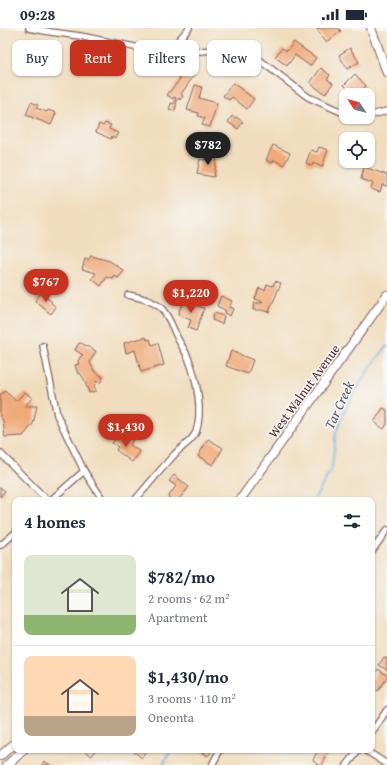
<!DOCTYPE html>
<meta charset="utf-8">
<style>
body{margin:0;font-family:"Gentium Book Plus",serif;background:#f2f2f3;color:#1f2937;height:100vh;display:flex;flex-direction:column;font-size:15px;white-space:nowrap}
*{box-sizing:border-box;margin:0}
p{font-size:13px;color:#747a83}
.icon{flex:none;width:22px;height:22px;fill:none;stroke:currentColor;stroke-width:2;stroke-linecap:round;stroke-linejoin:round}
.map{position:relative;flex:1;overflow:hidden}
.panel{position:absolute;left:12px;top:469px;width:363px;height:256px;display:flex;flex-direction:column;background:#fff;border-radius:8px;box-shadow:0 1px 3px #0004}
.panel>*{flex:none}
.top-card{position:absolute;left:12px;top:12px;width:363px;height:36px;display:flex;gap:8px}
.needle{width:26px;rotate:306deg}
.buttons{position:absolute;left:339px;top:60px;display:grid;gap:8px}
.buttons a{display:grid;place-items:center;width:36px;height:36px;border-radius:8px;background:#fff;box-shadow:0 1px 3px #0004;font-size:20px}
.price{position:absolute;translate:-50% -34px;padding:0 9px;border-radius:14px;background:#c8321e;color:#fff;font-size:13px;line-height:26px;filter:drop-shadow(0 1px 2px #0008)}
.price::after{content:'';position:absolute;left:50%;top:24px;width:12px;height:9px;margin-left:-6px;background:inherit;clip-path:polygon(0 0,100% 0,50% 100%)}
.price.on{background:#222;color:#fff}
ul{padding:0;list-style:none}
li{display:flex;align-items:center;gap:12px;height:100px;padding:0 12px}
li+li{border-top:1px solid #e0e1e3}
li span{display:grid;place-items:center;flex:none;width:112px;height:80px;border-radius:8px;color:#555}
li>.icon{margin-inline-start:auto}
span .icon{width:48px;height:48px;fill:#fffc;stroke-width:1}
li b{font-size:17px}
h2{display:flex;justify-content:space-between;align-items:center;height:48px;padding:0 12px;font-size:17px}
.pill{padding:0 14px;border-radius:8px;background:#fff;box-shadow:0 1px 3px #0004;font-size:14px;line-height:36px}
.pill.on{background:#c8321e;color:#fff}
.status{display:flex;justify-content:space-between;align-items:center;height:28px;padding:0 20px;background:#fff;direction:ltr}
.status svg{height:11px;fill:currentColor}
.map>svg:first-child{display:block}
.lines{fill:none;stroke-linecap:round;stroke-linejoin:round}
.stream{stroke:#6baee0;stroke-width:2}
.building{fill:#f0aa78}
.minor-casing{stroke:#84625e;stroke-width:8}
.primary-casing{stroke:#84625e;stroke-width:10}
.minor{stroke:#fff;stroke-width:5.5}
.primary{stroke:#fff;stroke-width:8}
.labels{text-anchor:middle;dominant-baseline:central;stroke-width:3;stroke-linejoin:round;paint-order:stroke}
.street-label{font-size:13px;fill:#4a1f2b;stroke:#f6f6f2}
.water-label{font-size:14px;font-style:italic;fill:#56516a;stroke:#f6f6f2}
</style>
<div class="status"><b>09:28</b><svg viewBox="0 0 49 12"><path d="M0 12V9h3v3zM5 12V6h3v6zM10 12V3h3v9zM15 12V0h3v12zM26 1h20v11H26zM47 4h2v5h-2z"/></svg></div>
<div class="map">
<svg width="387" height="737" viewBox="0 0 387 737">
<rect width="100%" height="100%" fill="#f6f6f2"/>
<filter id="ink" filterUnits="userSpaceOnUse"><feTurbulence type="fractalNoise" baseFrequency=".025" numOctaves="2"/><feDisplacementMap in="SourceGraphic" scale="8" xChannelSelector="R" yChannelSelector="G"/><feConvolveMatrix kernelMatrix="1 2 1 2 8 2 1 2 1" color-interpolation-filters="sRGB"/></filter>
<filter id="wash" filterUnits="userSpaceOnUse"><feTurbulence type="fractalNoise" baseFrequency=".012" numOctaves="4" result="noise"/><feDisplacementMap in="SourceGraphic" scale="16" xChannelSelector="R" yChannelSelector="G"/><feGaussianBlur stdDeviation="0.9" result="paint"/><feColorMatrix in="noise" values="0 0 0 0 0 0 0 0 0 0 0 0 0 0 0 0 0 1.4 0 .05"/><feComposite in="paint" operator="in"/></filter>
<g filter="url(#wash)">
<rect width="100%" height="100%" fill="#f1ddbe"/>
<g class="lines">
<!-- stream -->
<g class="stream">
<path d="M314,472L332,440L336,404L347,377L367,344L387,318"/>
<path d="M163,737L171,722"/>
</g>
</g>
<g id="blocks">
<!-- building -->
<g class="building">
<path d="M316,0H338L341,3L326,14Z"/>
<path d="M294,14L316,30L310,38L295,27L287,38L275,29L282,20L287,23Z"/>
<path d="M350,20L359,34L347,41L339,27Z"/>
<path d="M186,40L195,46L181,66L183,68L180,72L179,70L177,72L175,83L169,82L171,75L174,76L176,70L174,69L173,71L167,67L180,51L179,50Z"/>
<path d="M321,40L330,47L327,51L333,55L325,66L310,55Z"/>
<path d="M355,46L366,58L357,67H354L344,57Z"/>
<path d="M233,55L254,71L247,81L232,69L229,72L223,68Z"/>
<path d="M195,57L202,59L199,70L217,75L210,99L202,97L205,90L198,88L199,85L187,82Z"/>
<path d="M31,74L38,77L36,80L47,84L48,82L56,85L51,97L26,87Z"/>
<path d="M232,88L235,90L236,89L243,94L238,101L228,94Z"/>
<path d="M105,95L111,97L109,101L118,105L115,110L112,108L111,111L96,104L99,96L103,98Z"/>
<path d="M273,117L290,125L284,137L274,132L272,135L266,132Z"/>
<path d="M319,119L328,122L322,139L313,135L312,138L306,135L311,122L317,124Z"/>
<path d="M206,127L217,129L214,149L197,146L200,131L205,132Z"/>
<path d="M364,139L387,147V158L382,157L380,164L371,161L373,155L361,151Z"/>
<path d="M91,228L110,233L124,243L118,250L115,248L113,251L107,249L101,258L92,251L96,245L82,241L85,231L88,232Z"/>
<path d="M275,253L281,255L269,284L261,282H253L254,275H262L263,274L255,271L259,260L265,262L267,256L273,258Z"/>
<path d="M41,265L52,274L51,275L56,279L51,286L35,273Z"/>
<path d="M221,268L232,273L229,279L233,281L230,288L224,285L225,282L217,278Z"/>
<path d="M183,273L204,280L196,303L188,300L191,292L178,287Z"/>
<path d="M214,285L224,288L222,296L212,292Z"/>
<path d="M146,309L147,312L150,311L152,317L158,315L164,337L141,344L135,322L126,325L124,315Z"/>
<path d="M79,315H81L96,323L90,334L94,343L103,349L100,355L97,353L94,358L96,363L89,365L84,351L80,345L78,346L75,337L79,336L78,333L81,328L83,327L75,322Z"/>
<path d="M231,323L253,332L248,346L226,338Z"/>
<path d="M5,363L16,373L25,364L32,370L25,378H37L33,396L23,408L5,409L3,392L0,389V367Z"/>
<path d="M383,380L387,382V396L384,401L374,394Z"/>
<path d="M118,408L125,413L128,409L133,412L130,417L140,424L132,434L116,422L118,419L112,415Z"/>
<path d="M208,411L223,420L213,437L198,428Z"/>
<path d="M174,447L189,459L178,472H172L168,469L176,458L169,453Z"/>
<path d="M0,459L5,463L0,469Z"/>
<path d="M384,629L387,631V642L379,637Z"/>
<path d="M378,641L387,647V650L378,663L372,659V655L376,649L374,648Z"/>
<path d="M84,722H96L92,728Z"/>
<path d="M132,722H147L142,730Z"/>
<path d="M199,722H212L208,728Z"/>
<path d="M318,722L329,723L322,737H316L318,735L313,732Z"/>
<path d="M44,733L50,737H42Z"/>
</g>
</g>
</g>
<g filter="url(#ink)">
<use href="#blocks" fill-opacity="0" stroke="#84625e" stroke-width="1"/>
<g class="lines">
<defs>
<g id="minor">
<path d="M29,0L51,4L80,8L135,19L182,24L235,21L253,27L308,69L346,86"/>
<path d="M170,22L189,0"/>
<path d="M368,88L387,83"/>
<path d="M128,267C139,269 153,272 162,281C169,289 172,298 176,307C180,316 186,323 189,332C197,352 203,384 196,404C192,414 182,418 175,426C161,441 148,457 135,472"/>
<path d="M43,318L57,387L84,443L103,472"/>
<path d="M0,425L47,472"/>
<path d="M51,472L84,443"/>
<path d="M0,516L1,517L15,505"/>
<path d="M372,523L387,502"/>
<path d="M372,704L387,682"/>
<path d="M365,722L387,736"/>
<path d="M212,737L220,722"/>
<path d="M347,737L359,722"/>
</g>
<g id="primary">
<path d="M371,0L387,45"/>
<path d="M240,472L387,267"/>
<path d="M0,728L15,715"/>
<path d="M7,737L24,722"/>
</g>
</defs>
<!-- minor casing -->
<use href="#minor" class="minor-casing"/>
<!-- primary casing -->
<use href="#primary" class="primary-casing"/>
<!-- minor -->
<use href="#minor" class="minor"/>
<!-- primary -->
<use href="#primary" class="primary"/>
</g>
</g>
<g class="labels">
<!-- street labels -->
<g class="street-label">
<text transform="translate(304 363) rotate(-54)">West Walnut Avenue</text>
</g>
<!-- water labels -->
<g class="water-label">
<text transform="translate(339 377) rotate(-65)">Tar Creek</text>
</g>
</g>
</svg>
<div class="buttons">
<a><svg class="needle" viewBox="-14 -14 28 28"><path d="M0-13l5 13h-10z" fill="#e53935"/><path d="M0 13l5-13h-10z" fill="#747a83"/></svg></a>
<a><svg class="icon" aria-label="locate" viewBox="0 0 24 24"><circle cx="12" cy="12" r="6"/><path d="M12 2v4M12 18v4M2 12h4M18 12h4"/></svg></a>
</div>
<b class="price on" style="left:208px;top:138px">$782</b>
<b class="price" style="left:46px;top:275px">$767</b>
<b class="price" style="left:191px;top:286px">$1,220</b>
<b class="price" style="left:126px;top:420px">$1,430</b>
<div class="top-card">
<a class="pill">Buy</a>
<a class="pill on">Rent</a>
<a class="pill">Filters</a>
<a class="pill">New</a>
</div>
<section class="panel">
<h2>4 homes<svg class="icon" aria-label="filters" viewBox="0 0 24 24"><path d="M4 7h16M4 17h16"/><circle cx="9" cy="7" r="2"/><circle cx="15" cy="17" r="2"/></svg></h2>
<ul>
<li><span style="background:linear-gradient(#dfe7d0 75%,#8fb573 0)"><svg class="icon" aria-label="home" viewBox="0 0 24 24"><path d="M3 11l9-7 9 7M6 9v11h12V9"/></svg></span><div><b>$782/mo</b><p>2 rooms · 62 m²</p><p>Apartment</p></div></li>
<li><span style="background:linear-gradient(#ffd9b3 75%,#b9a48a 0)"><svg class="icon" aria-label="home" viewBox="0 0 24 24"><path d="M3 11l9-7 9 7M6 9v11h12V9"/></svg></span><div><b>$1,430/mo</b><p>3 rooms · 110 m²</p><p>Oneonta</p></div></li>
</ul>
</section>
</div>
